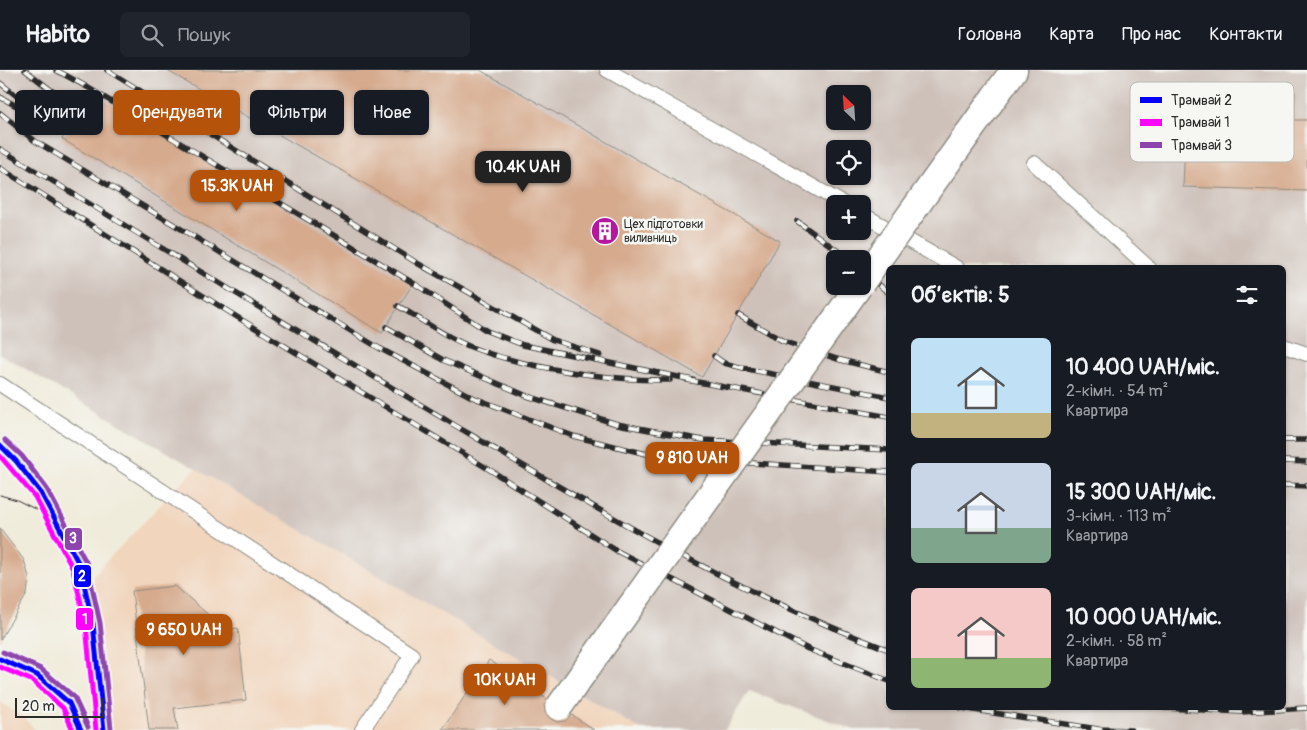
<!DOCTYPE html>
<html lang="uk">
<meta charset="utf-8">
<style>
body{margin:0;font-family:Pangolin,sans-serif;background:#20242c;color:#f1f3f6;height:100vh;display:flex;flex-direction:column;font-size:19px;white-space:nowrap}
*{box-sizing:border-box;margin:0}
p{font-size:16px;color:#9ea1a6}
.icon{flex:none;width:28px;height:28px;fill:none;stroke:currentColor;stroke-width:2;stroke-linecap:round;stroke-linejoin:round}
.map{position:relative;flex:1;overflow:hidden}
.panel{position:absolute;left:886px;top:195px;width:400px;height:445px;display:flex;flex-direction:column;background:#171b24;border-radius:8px;box-shadow:0 1px 4px #0004}
.panel>*{flex:none}
.banner{position:absolute;left:15px;top:20px;width:475px;height:45px;display:flex;gap:10px}
.needle{width:32px;rotate:335deg}
.fabs{position:absolute;left:826px;top:15px;display:grid;gap:10px}
.fabs a{display:grid;place-items:center;width:45px;height:45px;border-radius:8px;background:#171b24;box-shadow:0 1px 4px #0004;font-size:25px}
.scale{position:absolute;left:15px;bottom:12px;width:89px;box-sizing:border-box;padding-left:5px;border:2px solid #2b2b2b;border-top:0;font-size:14px;line-height:18px;white-space:nowrap;color:#2b2b2b;-webkit-text-stroke:4px #f6f6f2;paint-order:stroke}
.price{position:absolute;translate:-50% -42px;padding:0 11px;border-radius:10px;background:#b45309;color:#fff;font-size:16px;line-height:32px;filter:drop-shadow(0 1px 2px #0008)}
.price::after{content:'';position:absolute;left:50%;top:30px;width:15px;height:11px;margin-left:-8px;background:inherit;clip-path:polygon(0 0,100% 0,50% 100%)}
.price.active{background:#222;color:#fff}
ul{padding:0;list-style:none}
li{display:flex;align-items:center;gap:15px;height:125px;padding:0 25px}
li span{display:grid;place-items:center;flex:none;width:140px;height:100px;border-radius:8px;color:#555}
li>.icon{margin-inline-start:auto}
span .icon{width:60px;height:60px;fill:#fffc;stroke-width:1}
li b{font-size:21px}
h2{display:flex;justify-content:space-between;align-items:center;height:60px;padding:0 25px;font-size:21px}
.pill{padding:0 18px;border-radius:8px;background:#171b24;box-shadow:0 1px 4px #0004;font-size:18px;line-height:45px}
.pill.active{background:#b45309;color:#fff}
header{display:flex;align-items:center;gap:30px;box-sizing:border-box;height:70px;padding:0 25px;background:#171b24;border-bottom:1px solid #363941}
header strong{font-size:24px}
nav{display:flex;gap:28px;margin-inline-start:auto;font-size:18px}
.search{width:350px;height:45px;background:#20242c;display:flex;align-items:center;gap:12px;box-sizing:border-box;padding:0 18px;border-radius:8px;color:#9ea1a6;font-size:19px}
.map>svg:first-child{display:block}
.built{fill:#f1d5bd}
.industrial{fill:#cec1ba;fill-rule:evenodd}
.building{fill:#d6aa8d}
.lines{fill:none;stroke-linecap:round;stroke-linejoin:round}
.lane-casing{stroke:#8e8c83;stroke-width:16}
.street-casing{stroke:#8e8c83;stroke-width:29}
.lane{stroke:#fff;stroke-width:14}
.street{stroke:#fff;stroke-width:26}
.tram{stroke:#2b2b2b;stroke-width:1}
.rail-casing{stroke:#2b2b2b;stroke-width:5.5}
.rail{stroke:#f6f6f2;stroke-width:4;stroke-dasharray:11;stroke-linecap:butt}
.street-bridge-casing{stroke:#8e8c83;stroke-width:29;stroke-linecap:butt}
.street-bridge{stroke:#fff;stroke-width:26}
.tram-1-casing{stroke:#f6f6f2;stroke-width:9}
.tram-2-casing{stroke:#f6f6f2;stroke-width:9}
.tram-3-casing{stroke:#f6f6f2;stroke-width:9}
.tram-1{stroke:#00f;stroke-width:5}
.tram-2{stroke:#f0f;stroke-width:5}
.tram-3{stroke:#8e44ad;stroke-width:5}
.labels{text-anchor:middle;dominant-baseline:central;stroke-width:5;stroke-linejoin:round;paint-order:stroke}
.poi-label{font-size:12px;fill:#2b2b2b;stroke:#f6f6f2;text-anchor:start}
.key{fill:#f6f6f2;stroke:#b9b9b6;stroke-width:1}
.key-label{font-size:14px;fill:#2b2b2b}
.line-badge{stroke:#f6f6f2;stroke-width:2}
.badge-label{font-size:14px;text-anchor:middle;font-weight:bold;fill:#fff}
</style>
<header>
<strong>Habito</strong>
<div class="search"><svg class="icon" aria-label="search" viewBox="0 0 24 24"><circle cx="10" cy="10" r="6"/><path d="M15 15l6 6"/></svg>Пошук</div>
<nav><a>Головна</a><a>Карта</a><a>Про нас</a><a>Контакти</a></nav>
</header>
<div class="map">
<svg width="1307" height="660" viewBox="0 0 1307 660">
<rect width="100%" height="100%" fill="#f6f6f2"/>
<filter id="ink" filterUnits="userSpaceOnUse"><feTurbulence type="fractalNoise" baseFrequency=".02" numOctaves="2"/><feDisplacementMap in="SourceGraphic" scale="10" xChannelSelector="R" yChannelSelector="G"/><feConvolveMatrix kernelMatrix="1 2 1 2 8 2 1 2 1" color-interpolation-filters="sRGB"/></filter>
<filter id="wash" filterUnits="userSpaceOnUse"><feTurbulence type="fractalNoise" baseFrequency=".0096" numOctaves="4" result="noise"/><feDisplacementMap in="SourceGraphic" scale="20" xChannelSelector="R" yChannelSelector="G"/><feGaussianBlur stdDeviation="1.12" result="paint"/><feColorMatrix in="noise" values="0 0 0 0 0 0 0 0 0 0 0 0 0 0 0 0 0 1.4 0 .05"/><feComposite in="paint" operator="in"/></filter>
<g filter="url(#wash)">
<rect width="100%" height="100%" fill="#f0ecdb"/>
<!-- built -->
<g class="built">
<path d="M196,398L642,660H110L93,505Z"/>
<path d="M0,632L23,647L35,660H0Z"/>
</g>
<!-- industrial -->
<path class="industrial" d="M0,0H1307V660H854L749,621L725,660H642L0,284ZM835,24H862V51H835ZM835,79H862V106H835ZM835,134H862V161H835ZM835,189H862V216H835ZM889,198H1284V638H889Z"/>
<g id="blocks">
<!-- building -->
<g class="building">
<path d="M166,0H480L780,171L702,307Z"/>
<path d="M1238,20L1295,22L1294,50H1307V121L1183,117L1186,46L1238,48Z"/>
<path d="M91,21L412,215L382,263L62,69Z"/>
<path d="M0,459L24,490L29,507L27,524L0,570Z"/>
<path d="M175,516L226,560L238,558L246,630L174,638L178,660H149L132,521Z"/>
<path d="M489,590L547,629L544,635L545,643L551,649L557,652L565,651L572,645L594,660H442Z"/>
</g>
</g>
</g>
<g filter="url(#ink)">
<use href="#blocks" fill-opacity="0" stroke="#8e8c83" stroke-width="1"/>
<g class="lines">
<defs>
<g id="lane">
<path d="M607,0L844,134"/>
<path d="M1034,93L1149,198"/>
<path d="M862,144L957,198"/>
<path d="M1284,276L1307,284"/>
<path d="M0,314L412,585L362,660"/>
</g>
<path id="street" d="M995,26L1014,0"/>
</defs>
<!-- lane casing -->
<use href="#lane" class="lane-casing"/>
<!-- street casing -->
<use href="#street" class="street-casing"/>
<!-- lane -->
<use href="#lane" class="lane"/>
<!-- street -->
<use href="#street" class="street"/>
<!-- tram -->
<path class="tram" d="M0,425L17,430L57,450"/>
<defs>
<g id="rail">
<path d="M25,0L78,41"/>
<path d="M56,0L87,17L415,214L487,261L523,275L693,310"/>
<path d="M107,0L417,193L553,270L600,285"/>
<path d="M0,13L65,63"/>
<path d="M0,27L33,45"/>
<path d="M0,43L35,71L379,278L472,327L573,366L659,387L889,402"/>
<path d="M0,79C152,172 303,265 456,356C596,439 736,523 889,580"/>
<path d="M0,98L237,247L495,403L617,481L808,579L889,611"/>
<path d="M797,151L849,189"/>
<path d="M862,201L889,223"/>
<path d="M398,236C422,250 446,267 471,277C523,298 614,311 670,310"/>
<path d="M738,245L783,271L837,289L889,302"/>
<path d="M386,257L443,290L527,326L617,354L703,370L889,380"/>
<path d="M714,286L724,293L747,299L889,327"/>
<path d="M687,310L889,347"/>
<path d="M1284,370H1307"/>
<path d="M1284,391L1307,392"/>
<path d="M1284,415L1307,416"/>
<path d="M961,638L1098,659L1131,660"/>
<path d="M1165,638L1242,642L1307,638"/>
</g>
</defs>
<!-- rail casing -->
<use href="#rail" class="rail-casing"/>
<!-- rail -->
<use href="#rail" class="rail"/>
<defs>
<g id="street-bridge">
<path d="M862,212L995,26"/>
<path d="M559,637L859,216"/>
</g>
</defs>
<!-- street-bridge casing -->
<use href="#street-bridge" class="street-bridge-casing"/>
<!-- street-bridge -->
<use href="#street-bridge" class="street-bridge"/>
<defs>
<g id="tram-1">
<path d="M0,375L16,391L41,423L80,496L93,554L104,660"/>
<path d="M0,589L37,605L69,633L81,660"/>
</g>
<g id="tram-2">
<path d="M0,386L35,427L73,499L86,555L96,660"/>
<path d="M0,597L33,611L63,638L73,660"/>
</g>
<g id="tram-3">
<path d="M5,370L22,386L47,419L87,494L100,553L111,659"/>
<path d="M3,582L41,599L74,627L88,657"/>
</g>
</defs>
<!-- tram-1 casing -->
<use href="#tram-1" class="tram-1-casing"/>
<!-- tram-2 casing -->
<use href="#tram-2" class="tram-2-casing"/>
<!-- tram-3 casing -->
<use href="#tram-3" class="tram-3-casing"/>
<!-- tram-1 -->
<use href="#tram-1" class="tram-1"/>
<!-- tram-2 -->
<use href="#tram-2" class="tram-2"/>
<!-- tram-3 -->
<use href="#tram-3" class="tram-3"/>
</g>
</g>
<!-- icons -->
<defs>
<symbol id="building-disc" viewBox="-11 -11 22 22"><circle r="9.5" fill="#b5179e" stroke="#f6f6f2"/><path d="M-4-6H4V6H1V3H-1V6H-4ZM-2.5-4.3h1.7v1.8h-1.7ZM.8-4.3h1.7v1.8H.8ZM-2.5-1h1.7V.8h-1.7ZM.8-1h1.7V.8H.8Z" fill="#fff"/></symbol>
</defs>
<g fill-rule="evenodd">
<use href="#building-disc" x="589" y="145" width="32" height="32"/>
</g>
<g class="labels">
<!-- poi labels -->
<g class="poi-label">
<text x="624" y="154">Цех підготовки<tspan x="624" dy="14">виливниць</tspan></text>
</g>
</g>
<!-- legend -->
<rect x="1130" y="12" width="164" height="80" rx="8" class="key"/>
<rect x="1140" y="27" width="22" height="6" fill="#00f"/>
<rect x="1140" y="49" width="22" height="7" fill="#f0f"/>
<rect x="1140" y="72" width="22" height="6" fill="#8e44ad"/>
<g class="key-label">
<text x="1171" y="35">Трамвай 2</text>
<text x="1171" y="57">Трамвай 1</text>
<text x="1171" y="80">Трамвай 3</text>
</g>
<g class="line-badge">
<rect x="64" y="457" width="19" height="24" rx="5" fill="#8e44ad"/>
<rect x="73" y="494" width="19" height="24" rx="5" fill="#00f"/>
<rect x="75" y="537" width="19" height="24" rx="5" fill="#f0f"/>
</g>
<g class="badge-label">
<text x="73" y="473">3</text>
<text x="82" y="511">2</text>
<text x="85" y="554">1</text>
</g>
</svg>
<div class="fabs">
<a><svg class="needle" viewBox="-14 -14 28 28"><path d="M0-13l5 13h-10z" fill="#e53935"/><path d="M0 13l5-13h-10z" fill="#9ea1a6"/></svg></a>
<a><svg class="icon" aria-label="locate" viewBox="0 0 24 24"><circle cx="12" cy="12" r="6"/><path d="M12 2v4M12 18v4M2 12h4M18 12h4"/></svg></a>
<a>+</a>
<a>−</a>
</div>
<div class="scale">20 m</div>
<b class="price active" style="left:523px;top:123px">10.4K UAH</b>
<b class="price" style="left:237px;top:142px">15.3K UAH</b>
<b class="price" style="left:692px;top:414px">9 810 UAH</b>
<b class="price" style="left:184px;top:586px">9 650 UAH</b>
<b class="price" style="left:505px;top:636px">10K UAH</b>
<div class="banner">
<a class="pill">Купити</a>
<a class="pill active">Орендувати</a>
<a class="pill">Фільтри</a>
<a class="pill">Нове</a>
</div>
<section class="panel">
<h2>Об’єктів: 5<svg class="icon" aria-label="filters" viewBox="0 0 24 24"><path d="M4 7h16M4 17h16"/><circle cx="9" cy="7" r="2"/><circle cx="15" cy="17" r="2"/></svg></h2>
<ul>
<li><span style="background:linear-gradient(#bfe0f5 75%,#c2b280 0)"><svg class="icon" aria-label="home" viewBox="0 0 24 24"><path d="M3 11l9-7 9 7M6 9v11h12V9"/></svg></span><div><b>10 400 UAH/міс.</b><p>2-кімн. · 54 m²</p><p>Квартира</p></div></li>
<li><span style="background:linear-gradient(#c9d6e8 65%,#7fa58c 0)"><svg class="icon" aria-label="home" viewBox="0 0 24 24"><path d="M3 11l9-7 9 7M6 9v11h12V9"/></svg></span><div><b>15 300 UAH/міс.</b><p>3-кімн. · 113 m²</p><p>Квартира</p></div></li>
<li><span style="background:linear-gradient(#f6c9c9 70%,#8fb573 0)"><svg class="icon" aria-label="home" viewBox="0 0 24 24"><path d="M3 11l9-7 9 7M6 9v11h12V9"/></svg></span><div><b>10 000 UAH/міс.</b><p>2-кімн. · 58 m²</p><p>Квартира</p></div></li>
</ul>
</section>
</div>
